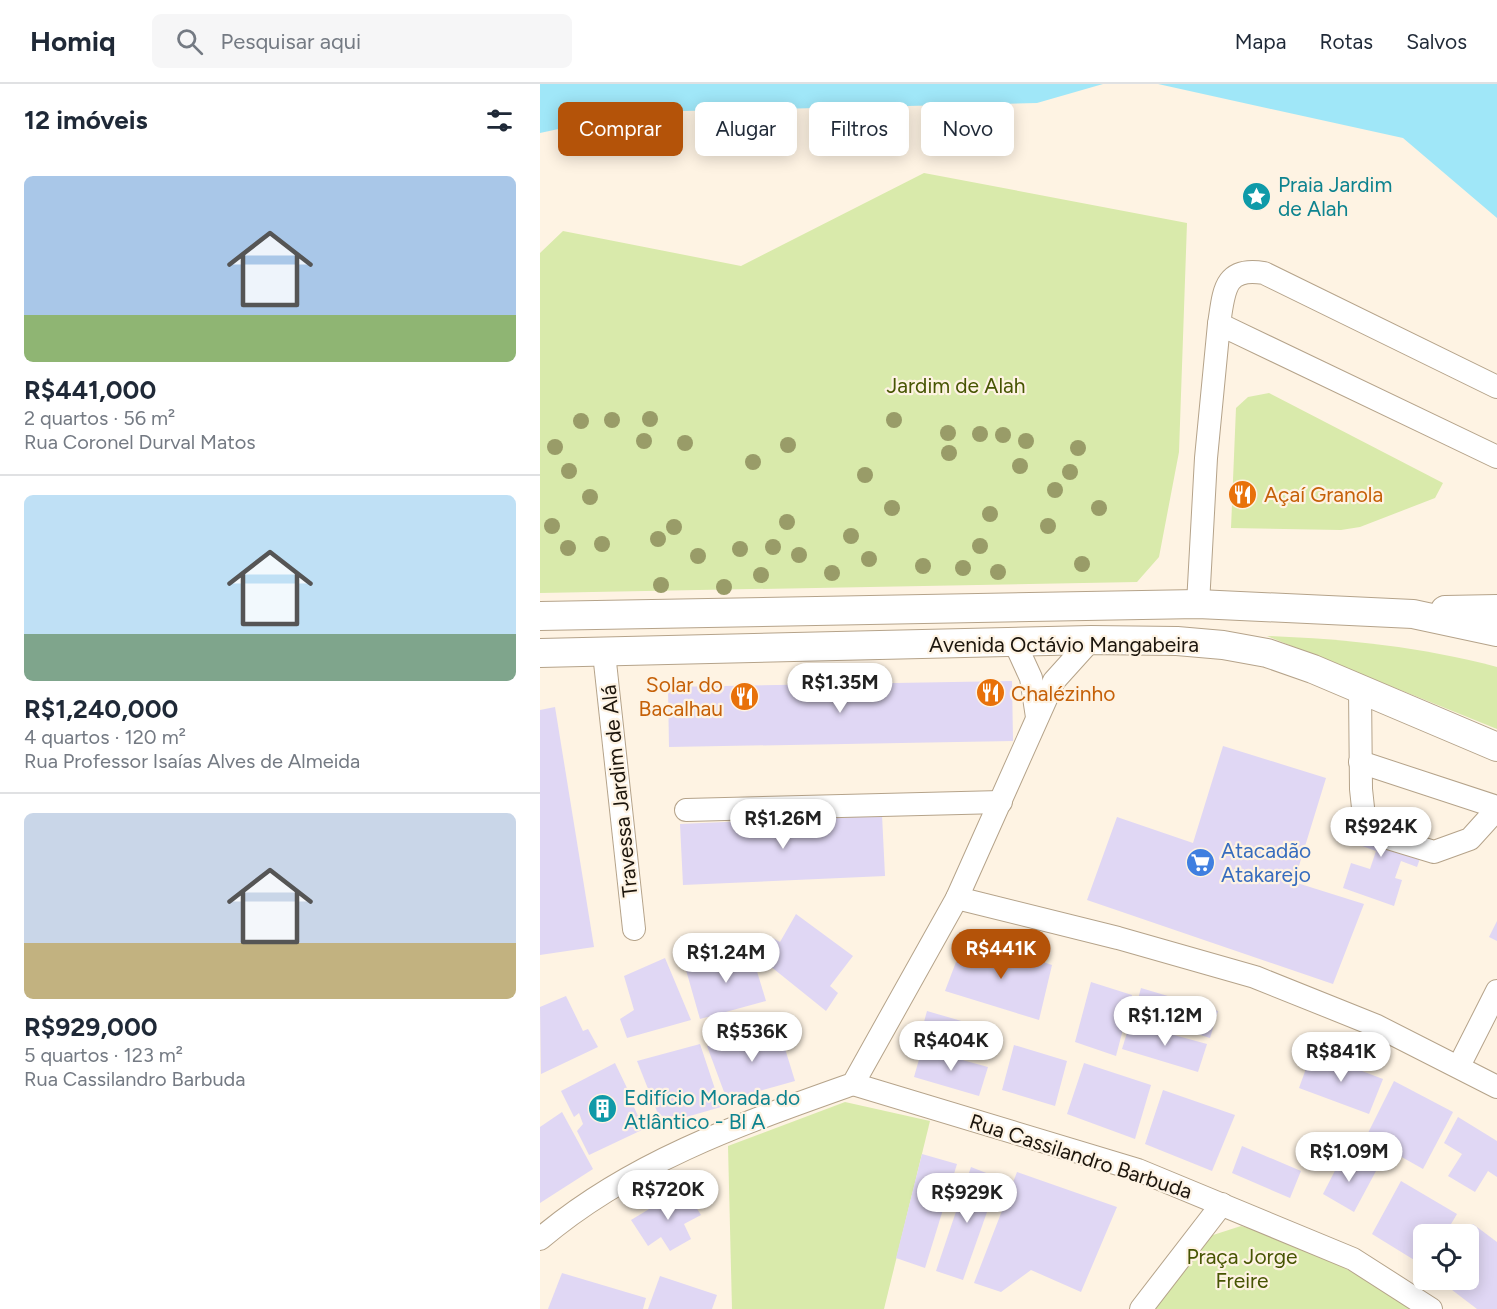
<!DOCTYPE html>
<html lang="pt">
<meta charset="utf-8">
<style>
body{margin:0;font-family:Figtree,sans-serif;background:#f6f6f7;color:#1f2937;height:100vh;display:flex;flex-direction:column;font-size:22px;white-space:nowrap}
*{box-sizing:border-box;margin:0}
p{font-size:20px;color:#747a83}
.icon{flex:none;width:33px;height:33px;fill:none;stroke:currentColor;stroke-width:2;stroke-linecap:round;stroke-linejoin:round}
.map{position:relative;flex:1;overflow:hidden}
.drawer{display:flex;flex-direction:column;background:#fff;width:540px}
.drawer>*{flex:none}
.banner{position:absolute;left:18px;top:18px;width:570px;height:54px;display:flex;gap:12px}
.buttons{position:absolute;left:873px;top:1140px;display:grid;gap:12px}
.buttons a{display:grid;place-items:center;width:66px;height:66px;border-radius:9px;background:#fff;box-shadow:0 3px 15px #0003;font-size:30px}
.price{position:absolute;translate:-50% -51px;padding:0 14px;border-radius:21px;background:#fff;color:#222;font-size:20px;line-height:39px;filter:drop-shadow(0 2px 3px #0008)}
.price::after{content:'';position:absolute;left:50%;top:36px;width:18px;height:14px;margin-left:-9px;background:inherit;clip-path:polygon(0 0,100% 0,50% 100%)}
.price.current{background:#b45309;color:#fff}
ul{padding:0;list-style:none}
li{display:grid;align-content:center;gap:12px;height:318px;padding:0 24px}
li+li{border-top:2px solid #e0e1e3}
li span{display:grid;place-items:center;height:186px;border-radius:9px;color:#555}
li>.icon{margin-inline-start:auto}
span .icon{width:108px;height:108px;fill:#fffc;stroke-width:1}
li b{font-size:26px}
h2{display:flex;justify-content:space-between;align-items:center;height:72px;padding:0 24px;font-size:26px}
.chip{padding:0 21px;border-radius:9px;background:#fff;box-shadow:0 3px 15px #0003;font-size:21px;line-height:54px}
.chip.current{background:#b45309;color:#fff}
header{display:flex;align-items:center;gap:36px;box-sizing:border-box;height:84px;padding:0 30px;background:#fff;border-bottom:2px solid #e0e1e3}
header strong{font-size:28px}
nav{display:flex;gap:33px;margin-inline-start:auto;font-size:21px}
.search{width:420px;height:54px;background:#f6f6f7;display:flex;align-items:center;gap:15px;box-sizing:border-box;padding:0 21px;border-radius:9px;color:#747a83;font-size:22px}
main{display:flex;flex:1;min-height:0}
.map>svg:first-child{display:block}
.green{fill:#d9eaab}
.water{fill:#a0e7f8}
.building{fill:#e0d7f4}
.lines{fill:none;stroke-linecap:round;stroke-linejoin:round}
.minor-casing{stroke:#b5a38a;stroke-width:24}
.major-casing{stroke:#b5a38a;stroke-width:30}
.minor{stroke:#fff;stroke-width:22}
.major{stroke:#fff;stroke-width:28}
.tree{fill:#999c68}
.labels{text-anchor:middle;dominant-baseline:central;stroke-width:4.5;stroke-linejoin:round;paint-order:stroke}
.culture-label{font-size:21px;fill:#0d838f;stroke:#fef3e3;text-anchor:start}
.park-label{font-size:21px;fill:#475503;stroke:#fef3e3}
.food-label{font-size:21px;fill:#c56008;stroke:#fef3e3;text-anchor:start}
.street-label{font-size:21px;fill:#1c150c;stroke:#fef3e3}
.shop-label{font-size:21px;fill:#366cbe;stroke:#fef3e3;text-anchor:start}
</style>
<header>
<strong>Homiq</strong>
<div class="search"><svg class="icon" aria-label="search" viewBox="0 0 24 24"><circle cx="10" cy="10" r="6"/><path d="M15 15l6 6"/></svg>Pesquisar aqui</div>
<nav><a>Mapa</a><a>Rotas</a><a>Salvos</a></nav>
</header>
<main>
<section class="drawer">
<h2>12 imóveis<svg class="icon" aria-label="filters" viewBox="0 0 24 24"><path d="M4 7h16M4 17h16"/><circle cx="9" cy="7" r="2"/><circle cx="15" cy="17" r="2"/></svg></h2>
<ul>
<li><span style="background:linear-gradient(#a9c7e8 75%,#8fb573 0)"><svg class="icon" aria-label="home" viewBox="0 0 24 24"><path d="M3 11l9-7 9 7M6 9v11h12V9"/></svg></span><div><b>R$441,000</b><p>2 quartos · 56 m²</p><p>Rua Coronel Durval Matos</p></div></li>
<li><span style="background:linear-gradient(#bfe0f5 75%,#7fa58c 0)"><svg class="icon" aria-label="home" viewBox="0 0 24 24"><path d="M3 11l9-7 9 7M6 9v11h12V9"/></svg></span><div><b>R$1,240,000</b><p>4 quartos · 120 m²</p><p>Rua Professor Isaías Alves de Almeida</p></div></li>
<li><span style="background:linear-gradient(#c9d6e8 70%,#c2b280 0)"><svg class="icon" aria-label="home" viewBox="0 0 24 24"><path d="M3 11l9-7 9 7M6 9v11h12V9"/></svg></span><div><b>R$929,000</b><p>5 quartos · 123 m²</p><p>Rua Cassilandro Barbuda</p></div></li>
</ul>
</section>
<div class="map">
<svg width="957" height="1225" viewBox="0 0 957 1225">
<rect width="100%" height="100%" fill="#fef3e3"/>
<!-- green -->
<g class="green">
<path d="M384,89L647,139L639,368L619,473L597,498L0,509V169L23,147L201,182Z"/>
<path d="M729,309L903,399L895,414L820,443L801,446L691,444L696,324L708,313Z"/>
<path d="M727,552C805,555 881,563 957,583V645Z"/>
<path d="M305,1018L390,1037L344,1225H192L188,1062Z"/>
<path d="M701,1142C764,1159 820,1191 876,1225H613L670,1152Z"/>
</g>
<!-- water -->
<g class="water">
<path d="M0,0H563L497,19L97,28L0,49Z"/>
<path d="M618,0H957V134L863,54Z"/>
</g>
<!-- building -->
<g class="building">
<path d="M472,597L473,657L129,663L128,603Z"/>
<path d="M15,623L54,863L0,871V626Z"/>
<path d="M683,662L786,694L754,798L824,820L793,900L547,816L577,733L653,759Z"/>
<path d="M812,728L887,755L877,783L861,777L855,794L862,796L854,822L803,804L811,779L830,785L836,767L803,755Z"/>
<path d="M342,731L345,792L143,801L140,740Z"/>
<path d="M256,830L313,872L290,902L298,909L286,927L219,873L233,854L240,858Z"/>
<path d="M957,837V857L949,853Z"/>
<path d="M209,861L226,917L160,935L146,886Z"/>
<path d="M453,861L512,881L499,936L405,907L416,878L433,862Z"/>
<path d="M125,874L151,936L87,954L80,935L94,926L84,892Z"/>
<path d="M551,898L592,911L576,972L535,958Z"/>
<path d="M601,904L678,927L670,954L594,930Z"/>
<path d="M26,912L43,947L48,945L58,963L1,990L0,923Z"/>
<path d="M387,927L449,945L441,974L379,956Z"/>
<path d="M590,939L667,960L658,988L582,965Z"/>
<path d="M238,942L255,997L187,1016L167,962Z"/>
<path d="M160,960L181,1023L122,1040L97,977Z"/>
<path d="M474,961L527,977L515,1022L462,1006Z"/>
<path d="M382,965L448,983L439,1012L374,993Z"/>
<path d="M772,968L843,995L829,1030L759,1004Z"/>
<path d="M75,979L87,1004L84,1008L90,1022L93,1021L104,1045L49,1071L37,1047L43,1040L39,1029L34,1033L21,1007Z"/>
<path d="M544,979L611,1001L595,1055L527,1030Z"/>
<path d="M854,997L913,1028L883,1085L826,1053Z"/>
<path d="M623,1006L695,1031L672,1087L605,1060Z"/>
<path d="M22,1028L53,1085L0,1119V1043Z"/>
<path d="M918,1033L957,1057V1093L948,1087L935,1108L908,1092L922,1070L904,1059Z"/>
<path d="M702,1062L761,1087L750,1114L692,1089Z"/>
<path d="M382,1070L417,1080L385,1184L356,1174Z"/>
<path d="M803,1071L836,1087L814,1128L783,1110Z"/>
<path d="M431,1083L459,1094L423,1196L396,1187Z"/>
<path d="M477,1088L577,1123L541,1208L491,1186L461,1208L434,1199Z"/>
<path d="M861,1097L917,1130L905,1150H884V1182L832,1150Z"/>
<path d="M144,1104L161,1131L144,1140L151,1155L130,1167L121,1153L108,1162L91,1136Z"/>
<path d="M933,1140L957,1158V1225H937L899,1196H928V1150H926Z"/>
<path d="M22,1189L106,1214L103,1225H8Z"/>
<path d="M120,1192L177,1211L172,1225H108Z"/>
</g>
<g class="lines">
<defs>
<g id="minor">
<path d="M679,240C684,209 683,182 724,189L957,303"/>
<path d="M658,520L666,374L679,240L957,373"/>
<path d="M475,559L491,594L497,633"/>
<path d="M64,569L94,845"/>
<path d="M820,605L821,705L824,733L848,754L894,768L930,755L957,725"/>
<path d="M820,678L957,723"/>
<path d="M146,726L461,718"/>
<path d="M417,814L578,854L715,893L837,942L957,1003"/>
<path d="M919,982L957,907"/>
<path d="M313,1000L598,1086L813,1175L891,1225"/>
<path d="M0,1155C90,1078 203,1039 313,1000L417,814L514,597L551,556"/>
<path d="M601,1225L682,1120"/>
</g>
<g id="major">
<path d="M905,526L957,525"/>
<path d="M0,532L658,520L873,530L957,548"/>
<path d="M0,569L551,556L637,557L683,561L727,569L773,585L957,663"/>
</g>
</defs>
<!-- minor casing -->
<use href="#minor" class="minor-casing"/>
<!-- major casing -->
<use href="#major" class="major-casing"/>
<!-- minor -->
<use href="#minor" class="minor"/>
<!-- major -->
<use href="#major" class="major"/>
</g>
<!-- trees -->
<g class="tree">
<circle cx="110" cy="335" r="8"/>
<circle cx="72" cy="336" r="8"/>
<circle cx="354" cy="336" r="8"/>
<circle cx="41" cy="337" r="8"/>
<circle cx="408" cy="349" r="8"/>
<circle cx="440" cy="350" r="8"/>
<circle cx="463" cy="351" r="8"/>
<circle cx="104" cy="357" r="8"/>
<circle cx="486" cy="357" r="8"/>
<circle cx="145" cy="359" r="8"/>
<circle cx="248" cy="361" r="8"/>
<circle cx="15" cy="363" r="8"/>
<circle cx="538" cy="364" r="8"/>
<circle cx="409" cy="369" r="8"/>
<circle cx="213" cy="378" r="8"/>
<circle cx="480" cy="382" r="8"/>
<circle cx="29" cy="387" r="8"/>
<circle cx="530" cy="388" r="8"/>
<circle cx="325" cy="391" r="8"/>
<circle cx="515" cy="406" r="8"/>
<circle cx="50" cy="413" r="8"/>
<circle cx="352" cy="424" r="8"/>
<circle cx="559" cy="424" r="8"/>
<circle cx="450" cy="430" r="8"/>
<circle cx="247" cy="438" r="8"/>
<circle cx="12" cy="442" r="8"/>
<circle cx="508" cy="442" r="8"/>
<circle cx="134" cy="443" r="8"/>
<circle cx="311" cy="452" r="8"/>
<circle cx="118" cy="455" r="8"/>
<circle cx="62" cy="460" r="8"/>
<circle cx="440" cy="462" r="8"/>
<circle cx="233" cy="463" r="8"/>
<circle cx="28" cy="464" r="8"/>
<circle cx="200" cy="465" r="8"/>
<circle cx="259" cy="471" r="8"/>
<circle cx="158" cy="472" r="8"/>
<circle cx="329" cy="475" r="8"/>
<circle cx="542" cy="480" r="8"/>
<circle cx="383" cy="482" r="8"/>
<circle cx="423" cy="484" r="8"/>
<circle cx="458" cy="488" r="8"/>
<circle cx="292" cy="489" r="8"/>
<circle cx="221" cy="491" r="8"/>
<circle cx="121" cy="501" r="8"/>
<circle cx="184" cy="503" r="8"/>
</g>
<!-- icons -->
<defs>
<symbol id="sight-disc" viewBox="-11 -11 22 22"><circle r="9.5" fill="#0f9aa8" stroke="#fef3e3"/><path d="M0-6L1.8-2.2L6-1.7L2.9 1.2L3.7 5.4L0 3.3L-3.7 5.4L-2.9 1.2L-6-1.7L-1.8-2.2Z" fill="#fff"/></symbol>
<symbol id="restaurant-disc" viewBox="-11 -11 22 22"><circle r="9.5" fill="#e8710a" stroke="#fef3e3"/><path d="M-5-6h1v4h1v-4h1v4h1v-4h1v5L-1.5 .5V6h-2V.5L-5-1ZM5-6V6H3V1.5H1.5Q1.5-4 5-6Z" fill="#fff"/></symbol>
<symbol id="supermarket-disc" viewBox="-11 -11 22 22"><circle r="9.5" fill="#3f7fe0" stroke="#fef3e3"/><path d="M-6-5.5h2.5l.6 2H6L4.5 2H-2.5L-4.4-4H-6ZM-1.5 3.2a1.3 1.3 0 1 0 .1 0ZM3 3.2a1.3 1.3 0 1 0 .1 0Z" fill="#fff"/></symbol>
<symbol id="building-disc" viewBox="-11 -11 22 22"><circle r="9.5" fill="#0f9aa8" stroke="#fef3e3"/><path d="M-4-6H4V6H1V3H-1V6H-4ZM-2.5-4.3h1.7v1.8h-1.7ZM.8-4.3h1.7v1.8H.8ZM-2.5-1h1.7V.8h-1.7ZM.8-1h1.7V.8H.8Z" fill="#fff"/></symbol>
</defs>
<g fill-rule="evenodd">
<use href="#sight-disc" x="700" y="96" width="33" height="33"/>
<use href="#restaurant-disc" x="686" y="394" width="33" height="33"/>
<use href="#restaurant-disc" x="434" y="592" width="33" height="33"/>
<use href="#restaurant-disc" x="188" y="596" width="33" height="33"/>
<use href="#supermarket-disc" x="644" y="762" width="33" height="33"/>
<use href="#building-disc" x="46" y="1008" width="33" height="33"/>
</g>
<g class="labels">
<!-- culture labels -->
<g class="culture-label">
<text x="738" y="100">Praia Jardim<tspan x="738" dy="24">de Alah</tspan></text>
<text x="84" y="1013">Edifício Morada do<tspan x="84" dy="24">Atlântico - Bl A</tspan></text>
</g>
<!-- park labels -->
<g class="park-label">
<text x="416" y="301">Jardim de Alah</text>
<text x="702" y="1172">Praça Jorge<tspan x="702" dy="24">Freire</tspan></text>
</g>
<!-- food labels -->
<g class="food-label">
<text x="724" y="410">Açaí Granola</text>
<text x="183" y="600" text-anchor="end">Solar do<tspan x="183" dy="24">Bacalhau</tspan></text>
<text x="471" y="609">Chalézinho</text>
</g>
<!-- street labels -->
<g class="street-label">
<text x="524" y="560">Avenida Octávio Mangabeira</text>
<text transform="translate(79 707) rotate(-96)">Travessa Jardim de Alá</text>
<text transform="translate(541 1072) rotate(18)">Rua Cassilandro Barbuda</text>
</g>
<!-- shop labels -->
<g class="shop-label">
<text x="681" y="766">Atacadão<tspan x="681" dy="24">Atakarejo</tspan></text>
</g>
</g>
</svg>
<div class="buttons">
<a><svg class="icon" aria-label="locate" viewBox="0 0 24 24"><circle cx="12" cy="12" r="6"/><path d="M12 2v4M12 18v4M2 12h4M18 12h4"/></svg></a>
</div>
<b class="price" style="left:300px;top:630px">R$1.35M</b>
<b class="price" style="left:243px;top:766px">R$1.26M</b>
<b class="price" style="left:841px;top:774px">R$924K</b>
<b class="price current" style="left:461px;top:896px">R$441K</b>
<b class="price" style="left:186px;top:900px">R$1.24M</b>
<b class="price" style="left:625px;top:963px">R$1.12M</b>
<b class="price" style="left:212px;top:979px">R$536K</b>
<b class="price" style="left:411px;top:988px">R$404K</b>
<b class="price" style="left:801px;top:999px">R$841K</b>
<b class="price" style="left:809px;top:1099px">R$1.09M</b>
<b class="price" style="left:128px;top:1137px">R$720K</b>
<b class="price" style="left:427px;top:1140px">R$929K</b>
<div class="banner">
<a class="chip current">Comprar</a>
<a class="chip">Alugar</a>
<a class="chip">Filtros</a>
<a class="chip">Novo</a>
</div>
</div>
</main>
